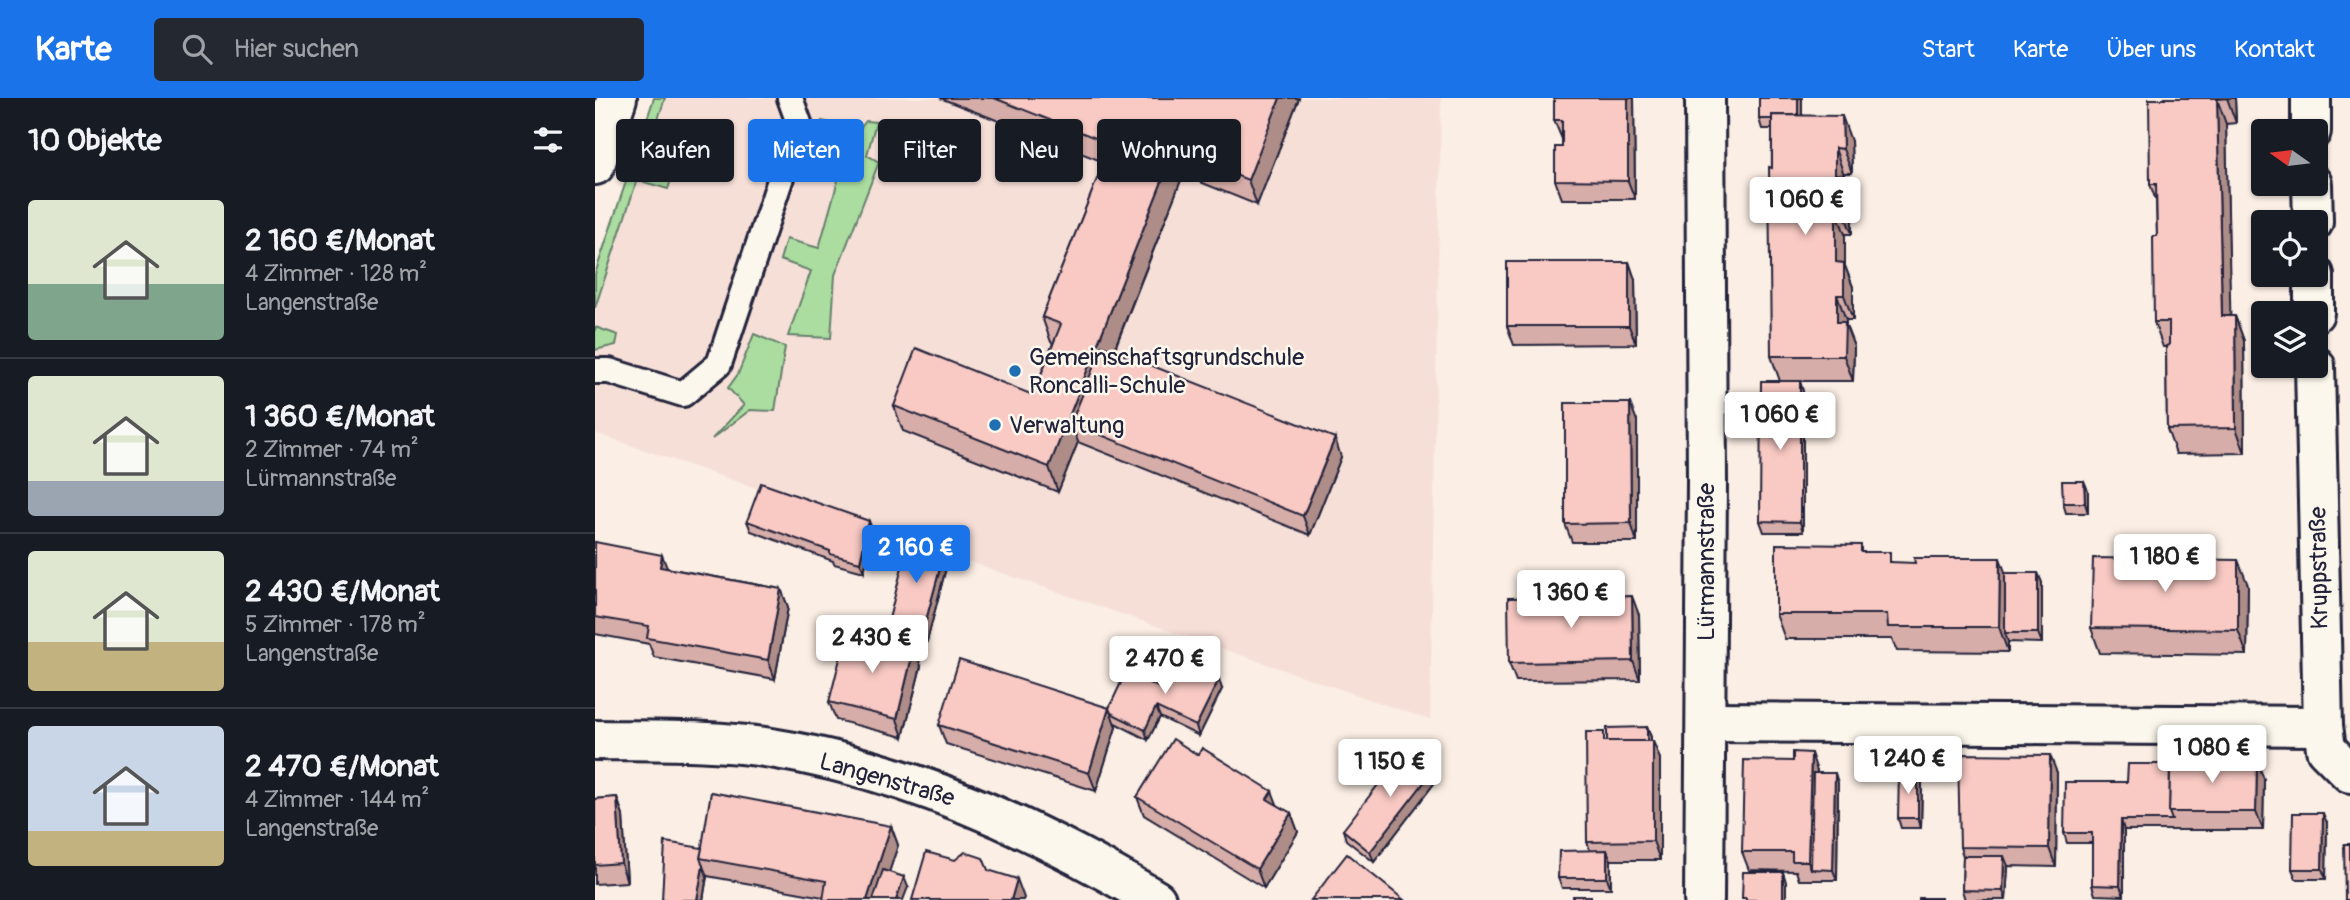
<!DOCTYPE html>
<html lang="de">
<meta charset="utf-8">
<style>
body{margin:0;font-family:Pangolin,sans-serif;background:#242831;color:#f1f3f6;height:100vh;display:flex;flex-direction:column;font-size:26px;white-space:nowrap}
*{box-sizing:border-box;margin:0}
p{font-size:23px;color:#9ea1a6}
.icon{flex:none;width:38px;height:38px;fill:none;stroke:currentColor;stroke-width:2;stroke-linecap:round;stroke-linejoin:round}
.map{position:relative;flex:1;overflow:hidden}
.side{display:flex;flex-direction:column;background:#171b24;width:595px}
.side>*{flex:none}
.hud{position:absolute;left:21px;top:21px;width:665px;height:63px;display:flex;gap:14px}
.needle{width:46px;rotate:284deg}
.fabs{position:absolute;left:1656px;top:21px;display:grid;gap:14px}
.fabs a{display:grid;place-items:center;width:77px;height:77px;border-radius:7px;background:#171b24;box-shadow:0 2px 5px #0004;font-size:35px}
.price{position:absolute;translate:-50% -60px;padding:0 16px;border-radius:7px;background:#fff;color:#222;font-size:23px;line-height:46px;filter:drop-shadow(0 2px 4px #0008)}
.price::after{content:'';position:absolute;left:50%;top:42px;width:21px;height:16px;margin-left:-10px;background:inherit;clip-path:polygon(0 0,100% 0,50% 100%)}
.price.active{background:#1a73e8;color:#fff}
ul{padding:0;list-style:none}
li{display:flex;align-items:center;gap:21px;height:175px;padding:0 28px}
li+li{border-top:2px solid #363941}
li span{display:grid;place-items:center;flex:none;width:196px;height:140px;border-radius:7px;color:#555}
li>.icon{margin-inline-start:auto}
span .icon{width:84px;height:84px;fill:#fffc;stroke-width:1}
li b{font-size:30px}
h2{display:flex;justify-content:space-between;align-items:center;height:84px;padding:0 28px;font-size:30px}
.chip{padding:0 24px;border-radius:7px;background:#171b24;box-shadow:0 2px 5px #0004;font-size:24px;line-height:63px}
.chip.active{background:#1a73e8;color:#fff}
header{display:flex;align-items:center;gap:42px;box-sizing:border-box;height:98px;padding:0 35px;background:#1a73e8;color:#fff}
header strong{font-size:33px}
nav{display:flex;gap:38px;margin-inline-start:auto;font-size:24px}
.search{width:490px;height:63px;background:#242831;display:flex;align-items:center;gap:18px;box-sizing:border-box;padding:0 24px;border-radius:7px;color:#9ea1a6;font-size:26px}
main{display:flex;flex:1;min-height:0}
.map>svg:first-child{display:block}
.built{fill:#f6dfd7}
.green{fill:#aadd9f;stroke:#66806d;stroke-width:2}
.lines{fill:none;stroke-linecap:round;stroke-linejoin:round}
.service-casing{stroke:#22223b;stroke-width:30}
.minor-casing{stroke:#22223b;stroke-width:44}
.tertiary-casing{stroke:#22223b;stroke-width:44}
.service{stroke:#fbf7ec;stroke-width:24}
.minor{stroke:#fbf7ec;stroke-width:38}
.tertiary{stroke:#fbf7ec;stroke-width:38}
.wall{fill:#d6ada8;stroke:#22223b;stroke-width:2}
.shaded-wall{fill:#ae8d88;stroke:#22223b;stroke-width:2}
.building{fill:#f9c9c3;stroke:#22223b;stroke-width:2}
.poi-dot{fill:#1f6fb2;stroke:#fbf7ec;stroke-width:2.5}
.labels{text-anchor:middle;dominant-baseline:central;stroke-width:5;stroke-linejoin:round;paint-order:stroke}
.poi-label{font-size:24px;fill:#22223b;stroke:#fbf7ec;text-anchor:start}
.street-label{font-size:24px;fill:#22223b;stroke:#fbf7ec}
</style>
<header>
<strong>Karte</strong>
<div class="search"><svg class="icon" aria-label="search" viewBox="0 0 24 24"><circle cx="10" cy="10" r="6"/><path d="M15 15l6 6"/></svg>Hier suchen</div>
<nav><a>Start</a><a>Karte</a><a>Über uns</a><a>Kontakt</a></nav>
</header>
<main>
<section class="side">
<h2>10 Objekte<svg class="icon" aria-label="filters" viewBox="0 0 24 24"><path d="M4 7h16M4 17h16"/><circle cx="9" cy="7" r="2"/><circle cx="15" cy="17" r="2"/></svg></h2>
<ul>
<li><span style="background:linear-gradient(#dfe7d0 60%,#7fa58c 0)"><svg class="icon" aria-label="home" viewBox="0 0 24 24"><path d="M3 11l9-7 9 7M6 9v11h12V9"/></svg></span><div><b>2 160 €/Monat</b><p>4 Zimmer · 128 m²</p><p>Langenstraße</p></div></li>
<li><span style="background:linear-gradient(#dfe7d0 75%,#9aa5b1 0)"><svg class="icon" aria-label="home" viewBox="0 0 24 24"><path d="M3 11l9-7 9 7M6 9v11h12V9"/></svg></span><div><b>1 360 €/Monat</b><p>2 Zimmer · 74 m²</p><p>Lürmannstraße</p></div></li>
<li><span style="background:linear-gradient(#dfe7d0 65%,#c2b280 0)"><svg class="icon" aria-label="home" viewBox="0 0 24 24"><path d="M3 11l9-7 9 7M6 9v11h12V9"/></svg></span><div><b>2 430 €/Monat</b><p>5 Zimmer · 178 m²</p><p>Langenstraße</p></div></li>
<li><span style="background:linear-gradient(#c9d6e8 75%,#c2b280 0)"><svg class="icon" aria-label="home" viewBox="0 0 24 24"><path d="M3 11l9-7 9 7M6 9v11h12V9"/></svg></span><div><b>2 470 €/Monat</b><p>4 Zimmer · 144 m²</p><p>Langenstraße</p></div></li>
</ul>
</section>
<div class="map">
<svg width="1755" height="802" viewBox="0 0 1755 802">
<rect width="100%" height="100%" fill="#fbeee4"/>
<filter id="ink" filterUnits="userSpaceOnUse"><feTurbulence type="fractalNoise" baseFrequency=".0143" numOctaves="2"/><feDisplacementMap in="SourceGraphic" scale="14" xChannelSelector="R" yChannelSelector="G"/><feConvolveMatrix kernelMatrix="1 2 1 2 8 2 1 2 1" color-interpolation-filters="sRGB"/></filter>
<g filter="url(#ink)">
<!-- built -->
<path class="built" d="M70,0H846L835,622L0,335V210Z"/>
<!-- green -->
<g class="green">
<path d="M59,0H70L52,55L81,66L73,91L42,82L0,210V176Z"/>
<path d="M227,23L264,32L271,23L281,24L272,57L284,64L240,177L236,240L193,238L216,173L185,162L191,141L224,150L253,47L224,37Z"/>
<path d="M0,229L23,237L21,247L0,252Z"/>
<path d="M159,236L190,249L180,313L155,312L117,341L149,307L133,290L143,276Z"/>
</g>
<g class="lines">
<defs>
<path id="service" d="M0,273H14L88,296L124,266L204,25L195,0"/>
<g id="minor">
<path d="M1716,0V33"/>
<path d="M1717,86L1718,124"/>
<path d="M1719,177V215"/>
<path d="M1720,268L1728,628L1731,651L1755,675"/>
<path d="M1111,624L1728,628"/>
<path d="M0,642C59,643 118,641 176,650C314,672 443,731 561,802"/>
<path d="M1109,802L1112,383L1110,0"/>
</g>
<path id="tertiary" d="M0,67L22,0"/>
</defs>
<!-- service casing -->
<use href="#service" class="service-casing"/>
<!-- minor casing -->
<use href="#minor" class="minor-casing"/>
<!-- tertiary casing -->
<use href="#tertiary" class="tertiary-casing"/>
<!-- service -->
<use href="#service" class="service"/>
<!-- minor -->
<use href="#minor" class="minor"/>
<!-- tertiary -->
<use href="#tertiary" class="tertiary"/>
</g>
<!-- wall -->
<g class="wall">
<path d="M345,0H704L662,107L588,77L519,253L746,359L715,437L483,344L463,394L308,333L299,308L438,297L458,245L456,244L447,219L509,64Z"/>
<path d="M1039,0L1040,101H967L960,82L967,49V41L959,22Z"/>
<path d="M1640,0L1641,25L1631,26L1635,218H1640L1649,243L1650,355L1581,356L1572,331L1571,249H1568L1559,224L1562,138L1561,103L1555,86L1570,1Z"/>
<path d="M1207,17L1256,43L1257,75H1249V80L1257,101V136H1250V168L1258,189V222H1251V228L1259,249L1258,283H1185L1176,258L1177,31H1167L1164,21Z"/>
<path d="M1034,164L1040,182L1041,246L919,247L912,228Z"/>
<path d="M1208,293V434H1169L1165,423Z"/>
<path d="M1042,323V444H977L970,426Z"/>
<path d="M1489,383L1493,393V415H1471L1468,405Z"/>
<path d="M152,423L278,433L269,474L239,466L238,463L156,433Z"/>
<path d="M0,444L72,470L186,491L193,509L180,581L59,559L54,546L0,536Z"/>
<path d="M351,448L354,458L331,547L296,539L292,529Z"/>
<path d="M1269,454L1299,465L1410,475H1443L1447,485V545L1413,544V554L1302,553L1297,541H1190L1181,516Z"/>
<path d="M1653,487L1652,557L1505,555L1496,530Z"/>
<path d="M1044,517L1045,582L921,583L914,565Z"/>
<path d="M326,568L308,639L241,622L234,604Z"/>
<path d="M627,591L604,638L565,619L553,642L520,625L521,629L501,693L351,646L344,627L514,610L569,592Z"/>
<path d="M1052,629L1056,639V643L1065,661V762H1016V790H967L963,780L995,752L992,744L1012,642Z"/>
<path d="M1622,663L1669,681L1668,732H1529V798L1500,797L1497,787V745H1472L1469,735L1532,684L1575,666Z"/>
<path d="M1222,673V675L1243,685L1242,782H1204L1201,773L1154,772L1147,754Z"/>
<path d="M1323,675L1327,685L1326,730H1306L1303,720Z"/>
<path d="M1462,675L1461,769L1413,768L1411,802H1370L1367,792L1368,758L1365,749Z"/>
<path d="M844,679L779,764L751,742L748,732Z"/>
<path d="M22,699L28,718L32,784L0,786V701Z"/>
<path d="M542,699L682,707L696,715L703,734L669,790L549,717Z"/>
<path d="M1732,725L1731,781H1701L1697,771Z"/>
<path d="M296,728L303,747L294,774L313,789L228,799L112,778L108,802H67L107,750Z"/>
</g>
<!-- shaded-wall -->
<g class="shaded-wall">
<path d="M685,0H704L662,107L653,82Z"/>
<path d="M1033,0H1039L1040,101L1033,83Z"/>
<path d="M1203,0H1207V31L1203,21Z"/>
<path d="M1632,0H1640L1641,25Z"/>
<path d="M1622,1L1631,26L1636,243L1627,218Z"/>
<path d="M1247,18L1256,43L1257,75L1248,51Z"/>
<path d="M1240,50L1257,101V136L1248,112L1240,76Z"/>
<path d="M579,53L588,77L488,330L476,325L483,344L463,394L454,369Z"/>
<path d="M1241,112L1250,136V168L1258,189V222L1249,197L1241,164Z"/>
<path d="M1034,164L1040,182L1041,246L1034,228Z"/>
<path d="M1242,197L1251,222V228L1259,249L1258,283L1249,258L1242,224Z"/>
<path d="M1640,218L1649,243L1650,355L1641,330Z"/>
<path d="M1205,283L1208,293V434L1205,424Z"/>
<path d="M1035,305L1042,323V444L1036,425Z"/>
<path d="M740,340L746,359L715,437L708,418Z"/>
<path d="M1489,383L1493,393V415L1490,405Z"/>
<path d="M274,423L278,433L269,474L265,464Z"/>
<path d="M351,448L354,458L331,547L327,537Z"/>
<path d="M67,457L74,475L65,469Z"/>
<path d="M1405,460L1414,485L1410,535L1413,544V554L1404,529Z"/>
<path d="M1643,462L1653,487L1652,557L1643,532Z"/>
<path d="M1443,475L1447,485V545L1443,535Z"/>
<path d="M186,491L193,509L180,581L173,562Z"/>
<path d="M1037,498L1044,517L1045,582L1038,563Z"/>
<path d="M319,550L326,568L308,639L302,621Z"/>
<path d="M624,581L627,591L604,638L601,628Z"/>
<path d="M561,609L565,619L553,642L550,632Z"/>
<path d="M514,610L521,629L501,693L494,675Z"/>
<path d="M1052,629L1056,639V661L1053,651Z"/>
<path d="M1058,643L1065,661V762L1058,743Z"/>
<path d="M1216,655L1222,673L1220,772L1216,771L1213,763Z"/>
<path d="M1455,657L1462,675L1461,769L1454,750Z"/>
<path d="M1662,663L1669,681L1668,732L1661,714Z"/>
<path d="M841,669L844,679L779,764L775,754Z"/>
<path d="M1240,675L1243,685L1242,782L1238,772Z"/>
<path d="M1323,675L1327,685L1326,730L1323,720Z"/>
<path d="M677,693L684,711L672,701Z"/>
<path d="M22,699L28,718L32,784L26,765Z"/>
<path d="M696,715L703,734L669,790L662,771Z"/>
<path d="M1728,715L1732,725L1731,781L1727,771Z"/>
<path d="M1526,722L1529,732V798L1525,788Z"/>
<path d="M296,728L303,747L285,802H272Z"/>
<path d="M1012,752L1016,762V790L1012,780Z"/>
<path d="M1409,758L1413,768L1411,802L1408,793Z"/>
<path d="M108,768L112,778L108,802H102Z"/>
<path d="M1188,774L1191,784V802H1188Z"/>
<path d="M309,779L313,789L308,802H301Z"/>
<path d="M422,781L429,800L428,802H416Z"/>
</g>
<!-- building -->
<g class="building">
<path d="M399,0H685L653,82L579,53L454,369L299,308L321,250L438,297L466,226L447,219L516,46Z"/>
<path d="M959,0H1033V83L960,82V49H967V22H959Z"/>
<path d="M1164,0H1203V17H1177V21H1164Z"/>
<path d="M1570,0H1632L1622,1L1627,218H1640L1641,330L1572,331L1571,248L1574,247V224H1559L1558,138H1562L1561,86H1555L1554,1H1570Z"/>
<path d="M1177,17L1247,18L1248,51L1240,50V76L1248,77V112H1241V164L1249,165V197H1242V224H1250L1249,258H1176L1174,69L1177,70Z"/>
<rect x="912" y="164" width="122" height="64"/>
<path d="M507,248L740,340L708,418L476,325Z"/>
<path d="M1166,283H1205V424L1165,423Z"/>
<path d="M970,305H1035L1036,425L970,426Z"/>
<path d="M1467,383H1489L1490,405H1468Z"/>
<path d="M166,385L274,423L265,464L235,456V453L152,423Z"/>
<path d="M315,437L351,448L327,537L292,529Z"/>
<path d="M0,444L67,457L65,469L186,491L173,562L52,540L54,528L0,519Z"/>
<path d="M1181,446L1266,447V454H1295V464L1320,465L1319,460H1405L1404,529H1293L1292,516H1181Z"/>
<path d="M1498,460L1643,462V532L1496,530Z"/>
<rect x="1410" y="475" width="33" height="60"/>
<path d="M1037,498L1038,563L914,565L913,500Z"/>
<path d="M252,533L319,550L302,621L234,604Z"/>
<path d="M583,561L624,581L601,628L561,609L550,632L516,615L514,610L531,574L569,592Z"/>
<path d="M364,562L514,610L494,675L344,627Z"/>
<path d="M1052,629V643H1012V630Z"/>
<path d="M991,634H1009V643H1058V743L992,744Z"/>
<path d="M578,641L603,657L607,650L677,693L672,701L696,715L662,771L542,699Z"/>
<path d="M814,647L841,669L775,754L748,732Z"/>
<path d="M1198,654L1216,655L1213,763H1197V754H1147L1149,662L1198,663Z"/>
<path d="M1363,656L1455,657L1454,750L1365,749Z"/>
<path d="M1575,657L1620,658V663H1662L1661,714H1574Z"/>
<path d="M1533,666H1575L1574,714L1577,722H1526L1525,788L1497,787V735H1469L1470,684H1532Z"/>
<path d="M1218,675H1240L1238,772L1216,771Z"/>
<path d="M1304,675H1323V720H1303Z"/>
<path d="M116,694L296,728L272,802H228L231,783L105,760Z"/>
<path d="M22,699L26,765L0,767V701Z"/>
<path d="M1698,715H1728L1727,771H1697Z"/>
<path d="M70,744L107,750L105,760L108,768L102,802H67Z"/>
<path d="M1749,746H1755V802H1750Z"/>
<path d="M1012,752V780H963L964,753Z"/>
<path d="M331,754L360,762L370,754L388,760L393,772L422,781L416,802H317Z"/>
<path d="M752,756L809,802H716Z"/>
<path d="M1368,758H1409L1408,793L1367,792Z"/>
<path d="M288,772L309,779L301,802H278Z"/>
<path d="M1148,774H1188V802H1151V800H1147Z"/>
<rect x="978" y="798" width="18" height="4"/>
<rect x="1324" y="800" width="22" height="2"/>
</g>
</g>
<!-- markers -->
<g class="poi-dot">
<circle cx="420" cy="273" r="7"/>
<circle cx="400" cy="327" r="7"/>
</g>
<g class="labels">
<!-- poi labels -->
<g class="poi-label">
<text x="434" y="259">Gemeinschaftsgrundschule<tspan x="434" dy="28">Roncalli-Schule</tspan></text>
<text x="414" y="327">Verwaltung</text>
</g>
<!-- street labels -->
<g class="street-label">
<text transform="translate(1111 464) rotate(-90)">Lürmannstraße</text>
<text transform="translate(1724 470) rotate(-91)">Kruppstraße</text>
<text transform="translate(292 682) rotate(16)">Langenstraße</text>
</g>
</g>
</svg>
<div class="fabs">
<a><svg class="needle" viewBox="-14 -14 28 28"><path d="M0-13l5 13h-10z" fill="#e53935"/><path d="M0 13l5-13h-10z" fill="#9ea1a6"/></svg></a>
<a><svg class="icon" aria-label="locate" viewBox="0 0 24 24"><circle cx="12" cy="12" r="6"/><path d="M12 2v4M12 18v4M2 12h4M18 12h4"/></svg></a>
<a><svg class="icon" aria-label="layers" viewBox="0 0 24 24"><path d="M12 4l9 5-9 5-9-5zM3 14l9 5 9-5"/></svg></a>
</div>
<b class="price" style="left:1210px;top:139px">1 060 €</b>
<b class="price" style="left:1185px;top:354px">1 060 €</b>
<b class="price active" style="left:321px;top:487px">2 160 €</b>
<b class="price" style="left:1570px;top:496px">1 180 €</b>
<b class="price" style="left:976px;top:532px">1 360 €</b>
<b class="price" style="left:277px;top:577px">2 430 €</b>
<b class="price" style="left:570px;top:598px">2 470 €</b>
<b class="price" style="left:1617px;top:687px">1 080 €</b>
<b class="price" style="left:1313px;top:698px">1 240 €</b>
<b class="price" style="left:795px;top:701px">1 150 €</b>
<div class="hud">
<a class="chip">Kaufen</a>
<a class="chip active">Mieten</a>
<a class="chip">Filter</a>
<a class="chip">Neu</a>
<a class="chip">Wohnung</a>
</div>
</div>
</main>
